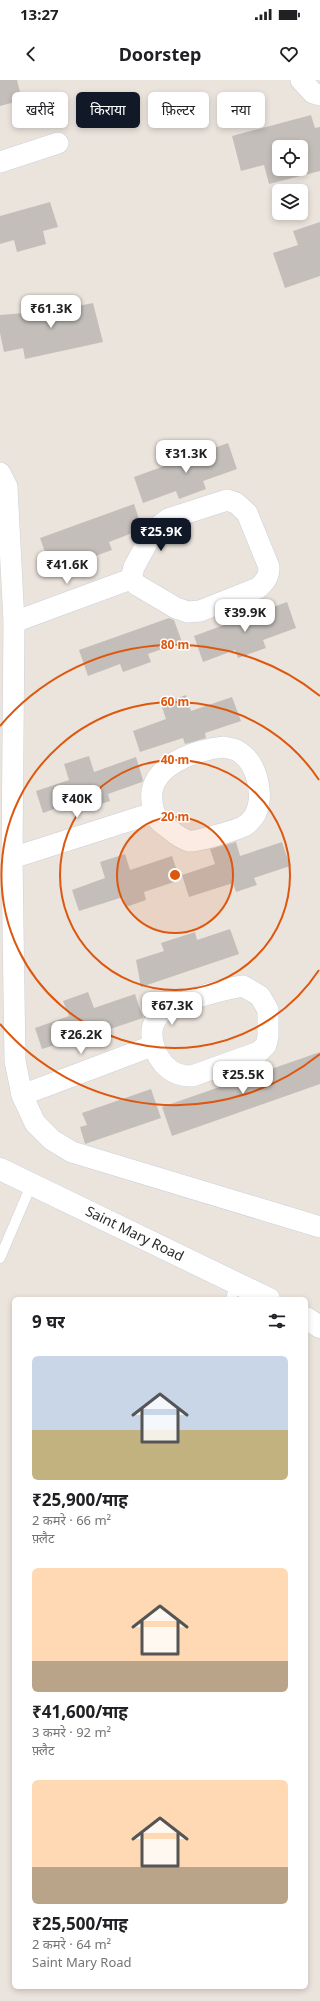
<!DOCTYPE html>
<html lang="hi">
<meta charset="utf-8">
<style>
body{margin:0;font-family:"Noto Sans","Noto Sans Devanagari",sans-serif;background:#f2f2f2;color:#202124;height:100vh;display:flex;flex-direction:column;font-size:15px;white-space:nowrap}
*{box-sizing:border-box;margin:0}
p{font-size:13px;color:#757577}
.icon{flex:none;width:22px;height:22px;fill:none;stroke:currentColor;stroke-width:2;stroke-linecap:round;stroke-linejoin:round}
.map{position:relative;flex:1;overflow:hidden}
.panel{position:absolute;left:12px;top:1217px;width:296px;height:692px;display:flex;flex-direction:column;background:#fff;border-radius:6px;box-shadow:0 2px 6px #0003}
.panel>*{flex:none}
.top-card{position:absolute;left:12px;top:12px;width:296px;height:36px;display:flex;gap:8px}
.fabs{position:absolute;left:272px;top:60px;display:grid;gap:8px}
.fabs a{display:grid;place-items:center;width:36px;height:36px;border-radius:6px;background:#fff;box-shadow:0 2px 6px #0003;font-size:20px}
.price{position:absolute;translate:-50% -34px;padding:0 9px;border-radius:8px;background:#fff;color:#222;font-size:13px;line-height:26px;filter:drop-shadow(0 1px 2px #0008)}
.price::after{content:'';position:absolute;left:50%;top:24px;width:12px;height:9px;margin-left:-6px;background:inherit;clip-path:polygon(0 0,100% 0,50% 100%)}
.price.on{background:#111827;color:#fff}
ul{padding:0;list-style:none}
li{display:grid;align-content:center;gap:8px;height:212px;padding:0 20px}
li span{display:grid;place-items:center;height:124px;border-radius:6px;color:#555}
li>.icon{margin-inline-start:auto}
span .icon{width:72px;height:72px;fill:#fffc;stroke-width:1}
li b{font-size:17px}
h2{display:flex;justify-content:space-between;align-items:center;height:48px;padding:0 20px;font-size:17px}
.chip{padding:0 14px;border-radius:6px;background:#fff;box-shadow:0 2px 6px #0003;font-size:14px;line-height:36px}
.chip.on{background:#111827;color:#fff}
.status{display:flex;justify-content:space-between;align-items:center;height:28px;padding:0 20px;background:#fff;direction:ltr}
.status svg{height:11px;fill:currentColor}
header{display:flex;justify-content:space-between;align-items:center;height:52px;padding:0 20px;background:#fff;font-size:18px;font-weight:700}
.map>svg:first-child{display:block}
.building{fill:#c3beb9;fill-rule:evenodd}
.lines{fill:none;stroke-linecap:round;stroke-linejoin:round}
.service-casing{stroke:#cbcfdb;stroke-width:11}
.minor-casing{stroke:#cbcfdb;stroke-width:22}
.tertiary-casing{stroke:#cbcfdb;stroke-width:23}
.service{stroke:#fff;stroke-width:10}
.minor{stroke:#fff;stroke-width:21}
.tertiary{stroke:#fff;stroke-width:22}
.ring{fill:none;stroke:#de570e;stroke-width:2}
.labels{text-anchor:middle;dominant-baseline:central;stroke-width:3;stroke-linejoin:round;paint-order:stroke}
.street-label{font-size:14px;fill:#2a2a2a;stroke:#fff}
.centre{fill:#de570e;stroke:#fff;stroke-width:2}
.ring-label{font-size:12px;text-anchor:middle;font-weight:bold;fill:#de570e;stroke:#fff;stroke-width:3;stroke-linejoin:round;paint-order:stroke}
</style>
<div class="status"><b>13:27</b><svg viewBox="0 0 49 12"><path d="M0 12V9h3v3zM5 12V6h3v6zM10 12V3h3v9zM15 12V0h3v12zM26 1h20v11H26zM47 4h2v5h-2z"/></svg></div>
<header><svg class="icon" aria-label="back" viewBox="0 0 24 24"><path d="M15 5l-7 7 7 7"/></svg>Doorstep<svg class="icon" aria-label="heart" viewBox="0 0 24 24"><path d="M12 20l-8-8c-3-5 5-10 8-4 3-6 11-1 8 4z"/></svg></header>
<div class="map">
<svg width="320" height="1921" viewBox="0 0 320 1921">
<rect width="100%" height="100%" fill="#ebe4dd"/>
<!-- building -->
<g class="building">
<path d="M0,0H17L22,20L0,26Z"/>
<path d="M311,35L315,48L320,47V91L269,104L264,85L241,91L232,56ZM279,67H301V89H279Z"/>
<path d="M50,122L58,147L43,151L46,164L17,172L14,160L0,164V136Z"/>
<path d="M320,142V196L285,208L273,173L298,165L293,151Z"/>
<path d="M68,218V228L93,223L103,262L25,279L23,268L4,272L0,253V235L36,232L35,226Z"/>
<path d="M228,363L237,389L203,401L206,409L179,419L176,411L143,423L134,397Z"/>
<path d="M134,424L142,448L140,450L109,462L112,470L84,480L81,472L49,483L40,458Z"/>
<path d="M287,522L296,548L263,560L266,568L238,578L235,570L203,582L194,556Z"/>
<path d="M169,538L174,540L182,562L148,574L151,582L123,592L120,584L88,596L79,570Z"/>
<path d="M186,615L191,631L232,617L241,641L205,653L206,658L185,664L183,658L140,672L133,651L166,639L161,624Z"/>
<path d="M89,676L94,692L136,677L143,700L142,702L108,714L110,721L90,728L86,718L43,733L36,711L69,700L64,684Z"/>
<path d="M236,762L240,776L282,762L290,786L254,798L257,805L236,812L233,803L189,817L182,795L215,784L210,769Z"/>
<path d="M125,774L130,790L172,776L180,800L144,812L146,820L126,827L123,817L79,831L72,810L105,798L100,782Z"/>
<path d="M230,849L239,874L141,907L136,880L164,871L161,863L195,852L197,860Z"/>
<path d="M88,912L94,928L135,914L143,938L107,950L110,958L89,964L86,955L42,969L35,948L69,936L63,921Z"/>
<path d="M320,972V1004L172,1056L162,1027Z"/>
<path d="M151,1009L161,1038L85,1064L80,1047L87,1045L82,1033Z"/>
</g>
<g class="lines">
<defs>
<g id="service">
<path d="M0,1178L32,1103"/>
<path d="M231,1219L236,1202"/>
</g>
<g id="minor">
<path d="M301,0L313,13L320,15"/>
<path d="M0,82L58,63"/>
<path d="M0,393L7,407L14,542L12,778L15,981L22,1015L35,1043L52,1060L72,1072L320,1147"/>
<path d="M227,420L236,423L247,433L269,487C269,496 266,501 258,508L200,531L188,532L176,528L137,505L131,499L134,487L152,454L159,446L168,439Z"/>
<path d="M14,542L131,499"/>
<path d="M224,667C228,668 233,669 236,670C257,681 265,714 255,735C253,738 248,744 244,746C237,750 196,762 189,761C181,759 174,753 168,748C157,741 153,734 152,721C147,686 197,669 224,667Z"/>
<path d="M12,778L153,733"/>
<path d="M243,906L260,916L268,930V956L266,965L259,972L192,996C184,996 176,995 169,989C154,977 145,951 159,935C169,923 228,908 243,906Z"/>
<path d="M22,1015L152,966"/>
</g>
<g id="tertiary">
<path d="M0,1089L269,1219"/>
<path d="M306,1238L320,1247"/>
</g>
</defs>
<!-- service casing -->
<use href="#service" class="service-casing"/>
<!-- minor casing -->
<use href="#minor" class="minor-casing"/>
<!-- tertiary casing -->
<use href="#tertiary" class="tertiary-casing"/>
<!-- service -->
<use href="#service" class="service"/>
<!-- minor -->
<use href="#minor" class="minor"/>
<!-- tertiary -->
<use href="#tertiary" class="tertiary"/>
</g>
<!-- distance rings -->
<circle cx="175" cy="795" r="58" fill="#de570e" fill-opacity=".12"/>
<g class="ring">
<circle cx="175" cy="795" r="58"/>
<circle cx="175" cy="795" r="115"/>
<path d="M319 890A173 173 0 1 1 319 700"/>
<path d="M320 974A230 230 0 0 1 0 944M0 646A230 230 0 0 1 320 616"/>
</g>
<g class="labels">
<!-- street labels -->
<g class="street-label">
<text transform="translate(135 1153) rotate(26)">Saint Mary Road</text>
</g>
</g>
<circle cx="175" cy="795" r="6" class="centre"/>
<g class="ring-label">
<text x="175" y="569">80 m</text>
<text x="175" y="626">60 m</text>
<text x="175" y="684">40 m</text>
<text x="175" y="741">20 m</text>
</g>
</svg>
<div class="fabs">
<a><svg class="icon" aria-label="locate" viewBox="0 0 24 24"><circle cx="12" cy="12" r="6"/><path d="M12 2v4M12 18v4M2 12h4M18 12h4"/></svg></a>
<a><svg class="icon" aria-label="layers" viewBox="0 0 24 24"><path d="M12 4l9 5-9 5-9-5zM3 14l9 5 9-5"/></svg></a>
</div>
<b class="price" style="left:51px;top:249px">₹61.3K</b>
<b class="price" style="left:186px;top:394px">₹31.3K</b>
<b class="price on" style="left:161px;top:472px">₹25.9K</b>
<b class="price" style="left:67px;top:505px">₹41.6K</b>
<b class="price" style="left:245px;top:553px">₹39.9K</b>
<b class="price" style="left:77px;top:739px">₹40K</b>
<b class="price" style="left:172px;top:946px">₹67.3K</b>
<b class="price" style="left:81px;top:975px">₹26.2K</b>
<b class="price" style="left:243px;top:1015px">₹25.5K</b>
<div class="top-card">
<a class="chip">खरीदें</a>
<a class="chip on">किराया</a>
<a class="chip">फ़िल्टर</a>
<a class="chip">नया</a>
</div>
<section class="panel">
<h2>9 घर<svg class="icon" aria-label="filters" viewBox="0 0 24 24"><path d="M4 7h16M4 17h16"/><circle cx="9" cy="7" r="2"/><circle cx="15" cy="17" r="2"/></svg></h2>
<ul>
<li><span style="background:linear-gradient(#c9d6e8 60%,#c2b280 0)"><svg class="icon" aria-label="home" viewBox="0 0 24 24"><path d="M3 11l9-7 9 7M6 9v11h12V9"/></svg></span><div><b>₹25,900/माह</b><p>2 कमरे · 66 m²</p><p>फ़्लैट</p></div></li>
<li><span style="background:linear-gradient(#ffd9b3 75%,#b9a48a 0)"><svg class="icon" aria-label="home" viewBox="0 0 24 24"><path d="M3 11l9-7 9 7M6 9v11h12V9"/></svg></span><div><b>₹41,600/माह</b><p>3 कमरे · 92 m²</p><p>फ़्लैट</p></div></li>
<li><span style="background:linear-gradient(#ffd9b3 70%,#b9a48a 0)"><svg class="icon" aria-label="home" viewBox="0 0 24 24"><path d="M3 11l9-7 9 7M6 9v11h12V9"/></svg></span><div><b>₹25,500/माह</b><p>2 कमरे · 64 m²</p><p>Saint Mary Road</p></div></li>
</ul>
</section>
</div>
